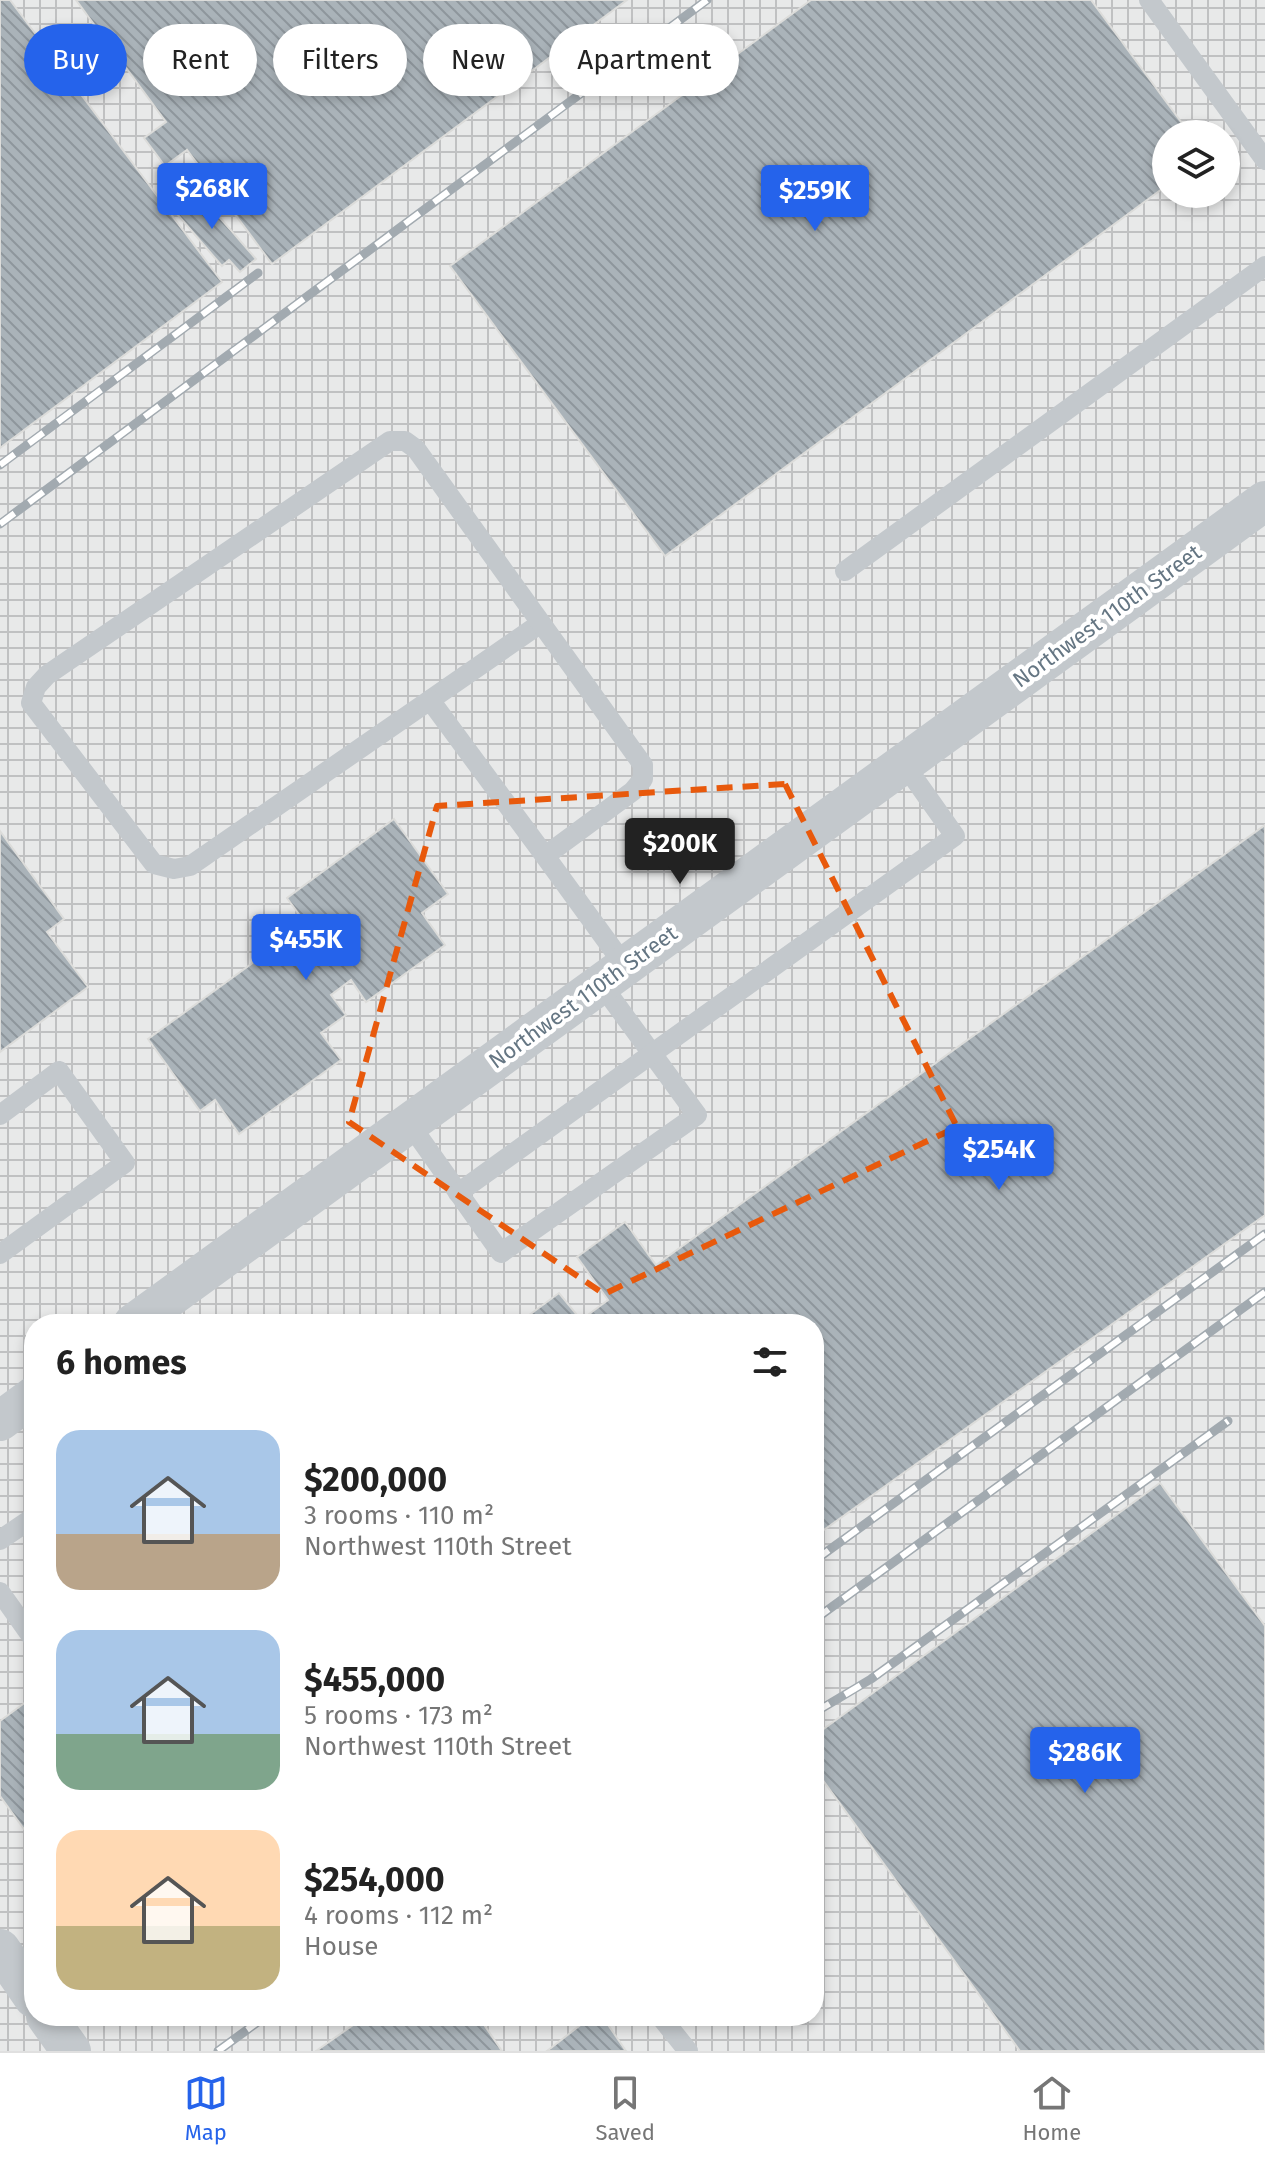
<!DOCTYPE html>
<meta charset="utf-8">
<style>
body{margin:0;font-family:"Fira Sans",sans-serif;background:#f6f6f6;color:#222;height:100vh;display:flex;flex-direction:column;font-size:30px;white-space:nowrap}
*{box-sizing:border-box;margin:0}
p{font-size:26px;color:#767676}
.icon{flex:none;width:44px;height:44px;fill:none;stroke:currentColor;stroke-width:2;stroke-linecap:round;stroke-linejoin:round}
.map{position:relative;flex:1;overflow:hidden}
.details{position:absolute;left:24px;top:1314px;width:800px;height:712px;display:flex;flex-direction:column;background:#fff;border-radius:32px;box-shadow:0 4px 12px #0003}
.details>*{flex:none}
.guide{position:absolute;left:24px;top:24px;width:800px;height:72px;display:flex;gap:16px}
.buttons{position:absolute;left:1152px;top:120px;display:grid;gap:16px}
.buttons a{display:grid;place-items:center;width:88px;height:88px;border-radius:50%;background:#fff;box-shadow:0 4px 12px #0003;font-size:40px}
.price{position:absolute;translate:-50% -68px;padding:0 18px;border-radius:8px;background:#2563eb;color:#fff;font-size:26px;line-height:52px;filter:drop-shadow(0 2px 4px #0008)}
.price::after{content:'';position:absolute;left:50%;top:48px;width:24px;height:18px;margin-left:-12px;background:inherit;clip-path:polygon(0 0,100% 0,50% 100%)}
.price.current{background:#222;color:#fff}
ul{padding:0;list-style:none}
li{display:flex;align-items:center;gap:24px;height:200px;padding:0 32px}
li span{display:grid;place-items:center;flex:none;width:224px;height:160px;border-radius:24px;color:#555}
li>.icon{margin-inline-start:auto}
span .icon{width:96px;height:96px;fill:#fffc;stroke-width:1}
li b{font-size:34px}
h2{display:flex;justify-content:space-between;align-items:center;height:96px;padding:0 32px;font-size:34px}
.pill{padding:0 28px;border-radius:36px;background:#fff;box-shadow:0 4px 12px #0003;font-size:28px;line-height:72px}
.pill.current{background:#2563eb;color:#fff}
.dock{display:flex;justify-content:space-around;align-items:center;height:112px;border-top:2px solid #e0e0e0;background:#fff;font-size:22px;color:#767676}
.dock a{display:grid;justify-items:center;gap:4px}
.dock .current{color:#2563eb}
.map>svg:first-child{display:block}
.industrial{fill:url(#industrial-grid);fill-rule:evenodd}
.building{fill:url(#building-back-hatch);stroke:#dcdcda;stroke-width:2}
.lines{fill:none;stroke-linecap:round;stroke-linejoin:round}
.service{stroke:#c3c8cc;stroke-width:20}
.minor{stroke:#c3c8cc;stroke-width:40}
.rail-casing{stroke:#a2aab0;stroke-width:9}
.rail{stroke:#fff;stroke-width:6;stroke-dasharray:18;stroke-linecap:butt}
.marked{fill:none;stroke:#e8590c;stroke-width:6;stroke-dasharray:16 10;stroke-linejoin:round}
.labels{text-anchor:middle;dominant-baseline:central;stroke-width:8;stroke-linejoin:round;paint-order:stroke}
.street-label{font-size:22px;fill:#657683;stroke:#fff}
</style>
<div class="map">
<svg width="1265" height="2051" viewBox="0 0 1265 2051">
<defs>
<pattern id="industrial-grid" width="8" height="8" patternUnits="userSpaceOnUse" patternTransform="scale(2)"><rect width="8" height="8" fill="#e8e9e9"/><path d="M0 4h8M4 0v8" fill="none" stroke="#c0c1c2"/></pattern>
<pattern id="building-back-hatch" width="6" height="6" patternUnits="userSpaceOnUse" patternTransform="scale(2)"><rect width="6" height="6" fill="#aab3b9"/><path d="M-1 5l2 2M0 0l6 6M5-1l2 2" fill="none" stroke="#8e969c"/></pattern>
</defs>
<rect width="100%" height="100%" fill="#fafaf8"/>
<!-- industrial -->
<path class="industrial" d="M0,0H1265V2051H0ZM1166,134H1226V194H1166ZM34,1324H814V2016H34Z"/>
<!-- building -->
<g class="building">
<path d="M0,0H10L222,282L0,448Z"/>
<path d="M76,0H627L272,264L187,150L165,166L144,138L166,122Z"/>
<path d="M811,0H1091L1190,134H1166V186L665,556L450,266Z"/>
<path d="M194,188L256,259L240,272L229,260L222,266L171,207Z"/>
<path d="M394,819L448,894L422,913L445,945L366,1002L351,980L331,995L346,1015L321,1033L341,1060L239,1134L215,1100L200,1111L148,1039L306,924L287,898Z"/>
<path d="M1265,825V1215L814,1537V1324H517L559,1293L581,1320L608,1300L577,1257L625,1222L656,1265Z"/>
<path d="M0,831L64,919L47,932L88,987L0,1052Z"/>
<path d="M1160,1483L1265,1626V2051H1020L814,1768V1736Z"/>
<path d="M34,1696V1843L0,1796V1721Z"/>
<path d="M366,2016H478L502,2051H316Z"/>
<path d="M592,2016H602L626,2051H547Z"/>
</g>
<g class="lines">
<!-- service -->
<g class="service">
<path d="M1149,0L1265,160"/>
<path d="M845,571L1265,266"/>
<path d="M430,700L541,623"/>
<path d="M545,856L430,700L190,866L174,869L154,864L31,703L36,687L47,675L390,441H405L416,449L643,765V779L633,791L545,856L625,966"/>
<path d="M0,1115L59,1071L125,1163L0,1254"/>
<path d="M409,1123L501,1253L697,1115L601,984"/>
<path d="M458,1193L955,836L904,764"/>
<path d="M0,1540L34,1517"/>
<path d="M0,1592L34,1640"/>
<path d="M660,2016L688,2051"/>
</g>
<!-- minor -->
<g class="minor">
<path d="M133,1324L1265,501"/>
<path d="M0,1421L34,1396"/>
<path d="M0,1949L34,1998"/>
<path d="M46,2016L71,2051"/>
</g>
<defs>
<g id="rail">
<path d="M0,465L258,273"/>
<path d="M0,524L707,0"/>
<path d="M814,1561L1265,1234"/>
<path d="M814,1620L1265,1292"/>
<path d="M814,1713L871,1679L1228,1421"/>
<path d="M218,2051L266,2016"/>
</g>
</defs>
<!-- rail casing -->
<use href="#rail" class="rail-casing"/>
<!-- rail -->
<use href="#rail" class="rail"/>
</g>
<!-- marked area -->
<path class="marked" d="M785,784L957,1127L604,1294L349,1122L437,806Z"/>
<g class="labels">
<!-- street labels -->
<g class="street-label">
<text transform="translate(1107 616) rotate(-36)">Northwest 110th Street</text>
<text transform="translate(583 997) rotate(-36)">Northwest 110th Street</text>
</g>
</g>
</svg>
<div class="buttons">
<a><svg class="icon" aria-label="layers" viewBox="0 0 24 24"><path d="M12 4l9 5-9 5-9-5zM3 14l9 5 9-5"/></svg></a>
</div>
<b class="price" style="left:212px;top:231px">$268K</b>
<b class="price" style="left:815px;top:233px">$259K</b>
<b class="price current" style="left:680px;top:886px">$200K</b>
<b class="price" style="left:306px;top:982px">$455K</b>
<b class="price" style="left:999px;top:1192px">$254K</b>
<b class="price" style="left:1085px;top:1795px">$286K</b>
<div class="guide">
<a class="pill current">Buy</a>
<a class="pill">Rent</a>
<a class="pill">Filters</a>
<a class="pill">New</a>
<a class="pill">Apartment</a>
</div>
<section class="details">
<h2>6 homes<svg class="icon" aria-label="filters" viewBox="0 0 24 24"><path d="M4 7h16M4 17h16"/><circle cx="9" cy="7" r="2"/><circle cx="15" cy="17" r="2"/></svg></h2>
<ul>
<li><span style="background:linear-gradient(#a9c7e8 65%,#b9a48a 0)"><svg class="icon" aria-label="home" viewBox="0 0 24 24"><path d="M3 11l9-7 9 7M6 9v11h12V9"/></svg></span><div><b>$200,000</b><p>3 rooms · 110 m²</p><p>Northwest 110th Street</p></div></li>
<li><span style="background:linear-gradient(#a9c7e8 65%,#7fa58c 0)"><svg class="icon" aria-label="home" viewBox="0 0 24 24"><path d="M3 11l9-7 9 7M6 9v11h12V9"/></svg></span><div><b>$455,000</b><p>5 rooms · 173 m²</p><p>Northwest 110th Street</p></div></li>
<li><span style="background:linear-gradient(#ffd9b3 60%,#c2b280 0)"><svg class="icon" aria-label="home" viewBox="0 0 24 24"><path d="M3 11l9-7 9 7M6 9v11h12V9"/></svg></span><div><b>$254,000</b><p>4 rooms · 112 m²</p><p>House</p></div></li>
</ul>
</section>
</div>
<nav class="dock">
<a class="current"><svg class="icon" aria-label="map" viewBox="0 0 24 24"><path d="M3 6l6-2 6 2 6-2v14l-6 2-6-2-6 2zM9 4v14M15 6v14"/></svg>Map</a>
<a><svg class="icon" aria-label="saved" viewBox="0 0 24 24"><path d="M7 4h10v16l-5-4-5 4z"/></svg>Saved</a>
<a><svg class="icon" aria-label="home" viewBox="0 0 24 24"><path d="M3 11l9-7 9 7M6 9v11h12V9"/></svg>Home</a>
</nav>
